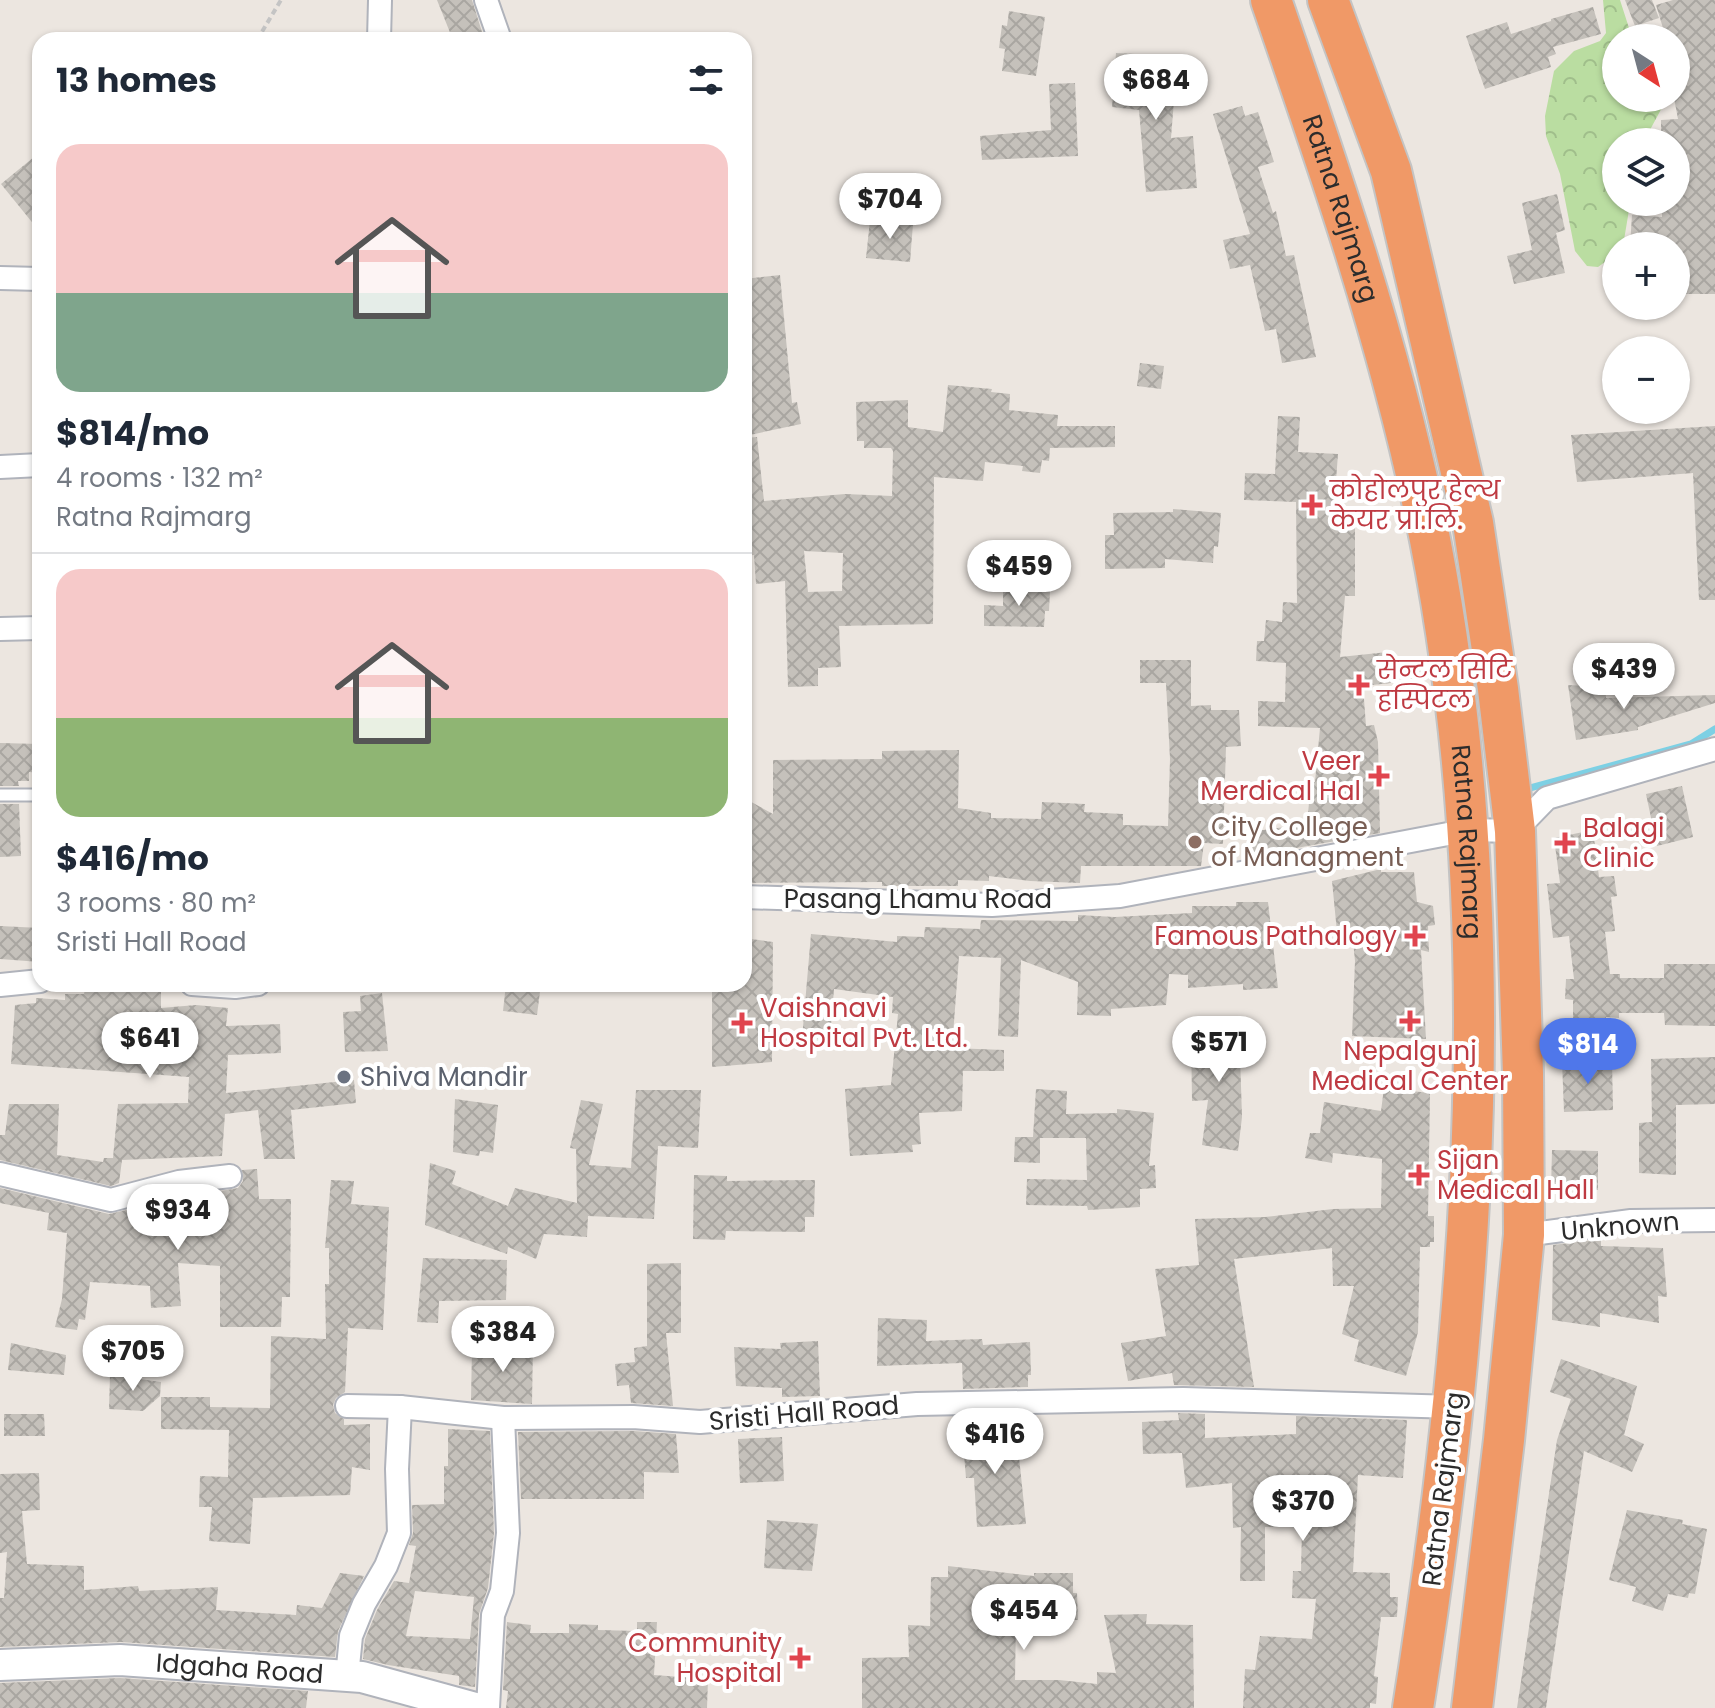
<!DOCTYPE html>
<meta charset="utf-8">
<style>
body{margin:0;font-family:Poppins,"Noto Sans Devanagari",sans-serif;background:#f2f2f3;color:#1f2937;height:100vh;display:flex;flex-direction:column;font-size:30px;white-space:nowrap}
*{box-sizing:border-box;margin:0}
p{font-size:26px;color:#747a83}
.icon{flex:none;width:44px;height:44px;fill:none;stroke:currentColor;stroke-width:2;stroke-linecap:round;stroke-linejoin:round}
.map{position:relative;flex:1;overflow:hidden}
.side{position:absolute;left:32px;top:32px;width:720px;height:960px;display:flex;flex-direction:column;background:#fff;border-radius:24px;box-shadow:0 2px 6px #0004}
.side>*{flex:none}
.needle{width:52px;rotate:144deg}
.tools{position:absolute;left:1602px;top:24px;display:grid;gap:16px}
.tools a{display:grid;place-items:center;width:88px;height:88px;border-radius:50%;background:#fff;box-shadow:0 2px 6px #0004;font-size:40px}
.price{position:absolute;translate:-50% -68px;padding:0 18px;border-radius:28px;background:#fff;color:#222;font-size:26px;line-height:52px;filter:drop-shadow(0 2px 4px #0008)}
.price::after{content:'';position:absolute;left:50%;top:48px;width:24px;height:18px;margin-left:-12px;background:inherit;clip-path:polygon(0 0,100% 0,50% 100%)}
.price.selected{background:#4f77ea;color:#fff}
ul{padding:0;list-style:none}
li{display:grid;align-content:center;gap:16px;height:424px;padding:0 24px}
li+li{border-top:2px solid #e0e1e3}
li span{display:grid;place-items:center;height:248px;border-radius:24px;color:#555}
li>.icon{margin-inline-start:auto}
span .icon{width:144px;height:144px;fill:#fffc;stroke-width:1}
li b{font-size:34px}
h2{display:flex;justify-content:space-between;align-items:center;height:96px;padding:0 24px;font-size:34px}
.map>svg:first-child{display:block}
.forest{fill:url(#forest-crowns)}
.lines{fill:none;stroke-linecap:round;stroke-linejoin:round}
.stream{stroke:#7dd0e4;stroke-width:7}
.building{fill:url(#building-cross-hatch);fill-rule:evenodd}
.lane-casing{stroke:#b0b3bb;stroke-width:15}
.street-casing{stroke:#b0b3bb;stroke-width:26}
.secondary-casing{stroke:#b0b3bb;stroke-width:34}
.highway-casing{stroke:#c4c4c4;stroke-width:44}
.path{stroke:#c4c4c4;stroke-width:4;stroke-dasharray:6 4;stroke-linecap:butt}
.lane{stroke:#fff;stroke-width:11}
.street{stroke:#fff;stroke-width:22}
.secondary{stroke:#fff;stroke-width:30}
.highway{stroke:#f09967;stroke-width:40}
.health-dot{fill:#e0444e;stroke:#fff;stroke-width:3}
.education-dot{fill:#8d6e63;stroke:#fff;stroke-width:3}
.worship-dot{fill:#6b7280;stroke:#fff;stroke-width:3}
.labels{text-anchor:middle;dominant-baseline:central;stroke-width:8;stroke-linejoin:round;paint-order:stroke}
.street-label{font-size:26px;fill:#2c2c2c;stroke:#fff}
.health-label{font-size:26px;fill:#be3a42;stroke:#fff;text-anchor:start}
.education-label{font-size:26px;fill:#785e54;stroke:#fff;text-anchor:start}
.worship-label{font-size:26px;fill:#5b616d;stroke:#fff;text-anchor:start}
</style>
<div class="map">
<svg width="1715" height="1708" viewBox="0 0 1715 1708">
<defs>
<pattern id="forest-crowns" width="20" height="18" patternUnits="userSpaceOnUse" patternTransform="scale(2)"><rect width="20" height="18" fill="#badda1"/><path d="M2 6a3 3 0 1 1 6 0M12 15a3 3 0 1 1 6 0" fill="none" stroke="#a0be8b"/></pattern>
<pattern id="building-cross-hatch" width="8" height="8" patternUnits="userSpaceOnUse" patternTransform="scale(2)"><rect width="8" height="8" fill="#c5c1bb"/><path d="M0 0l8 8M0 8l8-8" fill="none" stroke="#a9a6a1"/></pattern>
</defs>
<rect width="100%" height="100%" fill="#ece6e0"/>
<!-- forest -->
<path class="forest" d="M1603,0H1620L1629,28L1637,34L1646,30L1655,35L1654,38H1616V98H1664L1665,102L1651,128L1650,142H1616V202H1648V207L1629,210L1623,246H1616V254L1598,267L1587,266L1575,251L1560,174L1546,136L1545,116L1554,71L1574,51L1600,41L1606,33Z"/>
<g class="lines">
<!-- stream -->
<path class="stream" d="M1523,790L1691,744L1715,729"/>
</g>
<!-- building -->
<g class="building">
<path d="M437,0H472L482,32L465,40H453Z"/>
<path d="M1625,0H1652L1659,18L1635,26Z"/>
<path d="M1673,0H1715V294H1676V246H1630L1632,215L1662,217V202H1676V142H1661V120L1678,119L1674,98H1676V38H1666L1656,5Z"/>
<path d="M1593,7L1601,34L1553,47L1556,54L1548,57L1551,67L1485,89L1466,36L1507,22L1511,34L1551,21V19Z"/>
<path d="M1009,11L1045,17L1036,76L1002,71L1005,49L999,48L1002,25L1007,26Z"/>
<path d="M1116,53L1135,54L1134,60L1177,63L1171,138L1193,136L1197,188L1146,192L1139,110L1112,107Z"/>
<path d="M1075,83L1078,156L982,160L980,136L1051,130L1049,84Z"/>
<path d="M1242,106L1245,116L1258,112L1274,162L1258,167L1273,213L1276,211L1286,256L1294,255L1316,357L1282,363L1276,329L1265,331L1250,265L1230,269L1223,240L1250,234L1213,114Z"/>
<path d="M40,152V232L1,184Z"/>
<path d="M1557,194L1565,230L1556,233L1565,273L1514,284L1507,256L1532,250L1522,203Z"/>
<path d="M870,220L913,224L910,262L866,258Z"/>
<path d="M780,275L792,403L797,402L801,424L745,436L744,279Z"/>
<path d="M1140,363L1164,366L1161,389L1137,386Z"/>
<path d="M948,385L992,389L991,392L1010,394L1009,410L1058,415L1057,426H1115V447L1050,448L1049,461L1042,460L1040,473L1022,471L1023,466L985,462L983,481L934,477L933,624L839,626L841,667L818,668V686L788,687L785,581L756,584L754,555L744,556V438L757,437L764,501L845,494L892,496L893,451L891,448H864V441H857L856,402L908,400V427L943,432ZM804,551L843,553L842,591L808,592Z"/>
<path d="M1278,416L1300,417L1298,452L1338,454L1334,507H1355V596H1345L1340,657L1388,652L1391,683L1363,686L1366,726L1374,725L1378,742L1380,833L1252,856L1249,832L1307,824L1311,782H1315L1320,728L1258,726V701L1285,702L1286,663L1256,661L1257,641H1264L1266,620L1282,622L1283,602L1297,603L1296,502L1244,500L1245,473L1275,474Z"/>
<path d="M1715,426V600H1699L1693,473L1577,482L1571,435Z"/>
<path d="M1173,509L1221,513L1218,547L1214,546L1213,563L1165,559V568L1105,569V535H1114L1113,513L1173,512Z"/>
<path d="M1015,581L1034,582V591H1050L1049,611H1045L1044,627L984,626V605L1003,606V592H1015Z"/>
<path d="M1140,660H1191V706L1211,705V710H1239L1241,746L1226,747L1223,844L1204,843L1201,866H1081L1080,883L1030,881L989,876V881L958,880V886H882V882L744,883V798L773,814V760L882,759V751L959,750L958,808L991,813V818L1041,819L1042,802L1085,804L1084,812L1123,814V825L1168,826L1170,759L1166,683H1140Z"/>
<path d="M1568,685L1605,687L1606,698L1715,695V703L1638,727V730L1576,740Z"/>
<path d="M0,743L40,744V773L29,772V781H18L19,786H0Z"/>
<path d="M1682,786L1693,837L1657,846L1646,794Z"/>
<path d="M0,804H19L21,856L0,857Z"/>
<path d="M1593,830L1599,877L1614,876L1617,896L1611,897L1615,931L1605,932L1610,974H1620V978H1664V964H1715V1026L1665,1025L1664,1013H1619V1018L1606,1017V1024H1573V1000L1565,999L1566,979H1574L1569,936L1553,938L1547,884L1560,883L1554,838Z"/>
<path d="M1381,869V872H1414L1417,902L1433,906L1435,925L1428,926L1429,952L1421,950L1426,1039L1352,1036L1355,961L1352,931L1337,932L1332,881Z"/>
<path d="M1236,902H1268L1278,988L1243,990V984L1188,988V975L1169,974L1166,1005L1111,1009V1016L1077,1015L1078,982L1021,960L1018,1037L998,1036L1001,958L959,956L952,1048L1004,1050V1071H963L962,1111L919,1113L921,1144L912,1145L913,1152L850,1156L845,1089L891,1085L898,1014L892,1013L893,997L834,989L830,1038L802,1039L811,934L897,942V936L924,937L925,927L980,929L981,920L1078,921V915L1115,917L1192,913V906H1236Z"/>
<path d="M0,926L40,928V962L0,959Z"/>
<path d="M744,938L773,942L772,1062L712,1067V984H744Z"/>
<path d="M506,984H541L537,1015L503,1011Z"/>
<path d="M85,989L161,990V1008L196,1005L228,1008L226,1026L280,1024L281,1053L228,1055L226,1093L354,1080L356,1103L291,1110L295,1159H264L258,1110L225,1114L222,1156L122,1160L119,1183L111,1186L0,1160V1135H5L9,1104H59L57,1155L103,1162L104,1158H113L118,1104L188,1103L189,1077L11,1064L15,1005L36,1003V998L65,1000V994H84Z"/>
<path d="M382,993L388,1051L345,1052L343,1012L361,1011L360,996Z"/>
<path d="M1191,1031H1245V1055H1240L1242,1117L1238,1151L1202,1145L1208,1100L1192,1101Z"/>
<path d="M1715,1057V1104L1676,1105V1175L1639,1173V1123L1652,1122L1651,1059Z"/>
<path d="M1612,1060L1613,1110L1564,1112L1562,1061Z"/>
<path d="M1384,1088L1430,1093L1428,1216H1434V1242H1430V1247H1420L1418,1332L1406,1376L1354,1361L1359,1340L1342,1334L1354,1286H1333L1332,1248L1234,1259L1254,1387L1174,1385L1172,1373L1128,1381L1121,1343L1166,1336L1155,1269L1199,1265L1195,1219L1265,1217L1333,1209L1381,1208L1382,1159L1333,1153L1332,1163L1305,1158L1310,1133H1320L1324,1102L1381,1111Z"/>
<path d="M1036,1089L1067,1091L1066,1114L1117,1113V1109L1154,1113L1149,1166L1155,1165L1156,1188L1140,1189V1207L1088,1210L1087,1206L1026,1205L1027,1179L1087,1180L1086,1138H1040V1163L1014,1162L1015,1137H1033Z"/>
<path d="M636,1090H701L698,1148L658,1146L654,1219L588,1216L587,1237L544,1234L536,1259L508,1247L507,1254L425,1225L430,1163L456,1171L452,1184L508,1206L515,1188L577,1203L576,1149L570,1148L581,1100L603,1104L589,1165L631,1168Z"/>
<path d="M455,1099L498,1105L493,1153L480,1151L479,1156L453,1152Z"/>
<path d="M1552,1150L1598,1151V1190H1551Z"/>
<path d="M257,1169L259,1199H291L290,1297H282L281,1327H220V1266L178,1263L181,1306L151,1308L150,1286L90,1282L85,1320L79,1319L77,1330L55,1327L62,1299L67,1233L47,1230L49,1213L0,1203V1188L109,1214L165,1201L166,1224L209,1223L208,1193L238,1188L243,1181L242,1170Z"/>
<path d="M694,1175L727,1176V1181L815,1180L814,1217H805V1232L726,1231L725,1240L693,1239Z"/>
<path d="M331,1180L354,1181L351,1204L389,1207L383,1330L348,1328L345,1392L336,1398L333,1405L335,1413L344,1419V1425L370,1424V1470L352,1467L350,1495L253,1498L250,1544L209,1541L212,1507H199L200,1476L228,1477L229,1430L161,1429V1397H210V1407L270,1408L271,1336L326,1339L325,1284H329V1248H325Z"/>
<path d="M1601,1239V1246L1663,1248L1667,1297L1658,1296L1659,1323L1600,1313V1327L1552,1320L1553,1245Z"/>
<path d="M423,1258L507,1260L506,1300L439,1301L438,1323L417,1322Z"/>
<path d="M681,1263V1333H666L673,1406L631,1403L629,1385L617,1386L615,1364L635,1362L634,1348L647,1346V1264Z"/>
<path d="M878,1318L927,1320L926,1341L982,1339L983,1345L1030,1342L1031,1375H1028V1387L963,1389L962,1363L877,1366Z"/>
<path d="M818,1341L820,1396L782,1397V1388L736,1386L734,1347L781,1349L780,1343Z"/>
<path d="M11,1343L66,1355L64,1375L8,1370Z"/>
<path d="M487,1345H533L532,1404L471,1400L472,1348H488Z"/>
<path d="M1561,1359L1637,1386L1624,1435L1644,1444L1632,1472L1584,1451L1546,1708H1517L1557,1440L1571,1399L1550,1392Z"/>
<path d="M110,1375L161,1382L160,1396L143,1411L109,1409Z"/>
<path d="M1178,1413L1205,1414V1438L1296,1434V1416L1407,1420L1403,1478L1358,1475L1353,1572L1390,1573V1597H1398L1397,1617H1381L1374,1676L1378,1677L1376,1704L1370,1703V1708H1243L1245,1669L1255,1670L1260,1636L1312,1639L1316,1599L1292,1598L1293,1571H1301L1302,1526L1265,1527V1581H1240L1241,1527L1233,1528L1232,1483L1186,1488L1182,1453L1143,1454L1142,1422L1179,1420Z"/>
<path d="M4,1414H44L45,1436H4Z"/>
<path d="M1016,1428L1026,1524L977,1527L974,1478H966L962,1431Z"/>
<path d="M448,1429L490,1431L494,1533L488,1588L479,1614L475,1687L459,1685V1676L388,1665L363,1659L365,1639L377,1610L394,1581L409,1583L416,1546L409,1545L413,1533L412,1505L444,1504V1466H448ZM415,1591L474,1597L470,1639L406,1636Z"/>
<path d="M633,1431L676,1434L679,1473L644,1472V1499H521L518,1432Z"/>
<path d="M782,1437L784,1481L740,1483L738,1439Z"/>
<path d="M39,1473L40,1510L22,1511L27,1564L84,1566V1590L138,1586L139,1591L218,1587L216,1610L296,1615L297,1605L322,1608L340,1573L364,1576L338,1631L335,1657L121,1642L0,1647V1598H4L7,1552L0,1553V1474Z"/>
<path d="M1627,1510L1683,1520L1682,1524L1707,1529L1695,1594L1689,1593L1688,1598L1668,1594L1663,1611L1632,1601L1636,1587L1609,1580Z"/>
<path d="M767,1520L818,1524L812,1571L764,1568Z"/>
<path d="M948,1566L1034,1576V1573H1073V1593H1077L1078,1620L1016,1621L1015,1680H1059L1097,1684V1672L1116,1673L1104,1615L1147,1614L1146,1624L1193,1625L1194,1708H862V1658L909,1657L908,1625L930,1626L931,1577H948Z"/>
<path d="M507,1622L531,1625L530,1633H569V1624L598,1625V1630L637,1631V1622H657L654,1675L708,1679L707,1708H506L508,1691L503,1690Z"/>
<path d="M120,1678L308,1691L306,1708H0V1683Z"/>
</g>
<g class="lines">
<defs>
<path id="lane" d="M0,795H40"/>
<g id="street">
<path d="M486,0L500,40"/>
<path d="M379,40L380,0"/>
<path d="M0,278L40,279"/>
<path d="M0,467L40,465"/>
<path d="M0,629L40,628"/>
<path d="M744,897L992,905L1120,896L1469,830L1515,831L1547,798L1715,749"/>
<path d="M192,984L235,987L258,984"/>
<path d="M0,985L40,981"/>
<path d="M0,1174L111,1200L179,1182L230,1176"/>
<path d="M1524,1235L1631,1221L1715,1220"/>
<path d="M347,1406L400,1407L503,1418L633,1417L700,1422L917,1404L1183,1399L1455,1407"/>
<path d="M347,1677L351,1636L364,1604L386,1566L399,1533L397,1469L400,1407"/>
<path d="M488,1708L493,1615L502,1591L508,1533L503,1418"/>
</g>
<g id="secondary">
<path id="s1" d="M0,1665L120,1660L362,1677L475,1708"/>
</g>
<g id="highway">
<path id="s2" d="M1271,0C1329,168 1387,335 1424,510C1507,904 1475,1313 1413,1708"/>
<path d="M1328,0L1391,171L1473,523L1498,689L1515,831L1523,1074L1524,1235L1504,1440L1472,1708"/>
</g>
</defs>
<!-- lane casing -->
<use href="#lane" class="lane-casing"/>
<!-- street casing -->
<use href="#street" class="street-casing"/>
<!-- secondary casing -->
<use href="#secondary" class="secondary-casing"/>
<!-- highway casing -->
<use href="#highway" class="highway-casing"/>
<!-- path -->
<path class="path" d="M257,40L281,0"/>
<!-- lane -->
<use href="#lane" class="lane"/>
<!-- street -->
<use href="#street" class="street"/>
<!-- secondary -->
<use href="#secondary" class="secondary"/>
<!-- highway -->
<use href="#highway" class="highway"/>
</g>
<!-- markers -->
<g class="health-dot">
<path d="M1308 493h8v8h8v8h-8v8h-8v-8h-8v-8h8z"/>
<path d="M1355 673h8v8h8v8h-8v8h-8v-8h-8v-8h8z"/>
<path d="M1375 764h8v8h8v8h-8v8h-8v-8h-8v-8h8z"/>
<path d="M1561 831h8v8h8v8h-8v8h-8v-8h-8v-8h8z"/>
<path d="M1411 924h8v8h8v8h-8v8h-8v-8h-8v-8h8z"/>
<path d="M1406 1009h8v8h8v8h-8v8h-8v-8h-8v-8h8z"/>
<path d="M738 1011h8v8h8v8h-8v8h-8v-8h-8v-8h8z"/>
<path d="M1415 1163h8v8h8v8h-8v8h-8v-8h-8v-8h8z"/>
<path d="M796 1646h8v8h8v8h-8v8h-8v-8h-8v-8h8z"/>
</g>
<circle class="education-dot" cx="1195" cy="842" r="8"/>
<circle class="worship-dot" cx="344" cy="1077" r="8"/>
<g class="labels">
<!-- street labels -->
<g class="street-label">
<text stroke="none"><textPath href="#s2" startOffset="220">Ratna Rajmarg</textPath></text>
<text stroke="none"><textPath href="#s2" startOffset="868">Ratna Rajmarg</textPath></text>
<text x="918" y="899">Pasang Lhamu Road</text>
<text transform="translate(1620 1226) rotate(-5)">Unknown</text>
<text transform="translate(804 1413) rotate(-5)">Sristi Hall Road</text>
<text transform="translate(1443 1489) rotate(-83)">Ratna Rajmarg</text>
<text stroke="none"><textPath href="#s1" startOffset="240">Idgaha Road</textPath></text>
</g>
<!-- health labels -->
<g class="health-label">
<text x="1330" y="490">काेहाेलपुर हेल्थ<tspan x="1330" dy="30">केयर प्रा.लि.</tspan></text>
<text x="1377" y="670">सेन्टल सिटि<tspan x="1377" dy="30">हस्पिटल</tspan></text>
<text x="1361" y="761" text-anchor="end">Veer<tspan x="1361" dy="30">Merdical Hal</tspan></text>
<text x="1583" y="828">Balagi<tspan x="1583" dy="30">Clinic</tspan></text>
<text x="1397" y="936" text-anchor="end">Famous Pathalogy</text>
<text x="760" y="1008">Vaishnavi<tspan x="760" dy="30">Hospital Pvt. Ltd.</tspan></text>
<text x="1410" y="1051" text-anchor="middle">Nepalgunj<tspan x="1410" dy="30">Medical Center</tspan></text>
<text x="1437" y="1160">Sijan<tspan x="1437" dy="30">Medical Hall</tspan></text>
<text x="782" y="1643" text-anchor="end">Community<tspan x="782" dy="30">Hospital</tspan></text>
</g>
<!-- education labels -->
<g class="education-label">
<text x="1211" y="827">City College<tspan x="1211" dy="30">of Managment</tspan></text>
</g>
<!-- worship labels -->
<g class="worship-label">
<text x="360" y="1077">Shiva Mandir</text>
</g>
</g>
</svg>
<div class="tools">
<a><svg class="needle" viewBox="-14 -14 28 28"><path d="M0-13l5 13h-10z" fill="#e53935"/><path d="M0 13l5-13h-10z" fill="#747a83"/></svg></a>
<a><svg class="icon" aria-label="layers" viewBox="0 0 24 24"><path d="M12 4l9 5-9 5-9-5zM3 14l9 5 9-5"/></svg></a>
<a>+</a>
<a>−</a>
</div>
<b class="price" style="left:1156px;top:122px">$684</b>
<b class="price" style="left:890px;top:241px">$704</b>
<b class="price" style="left:1019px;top:608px">$459</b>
<b class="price" style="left:1624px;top:711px">$439</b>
<b class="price" style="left:150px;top:1080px">$641</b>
<b class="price" style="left:1219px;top:1084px">$571</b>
<b class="price selected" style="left:1588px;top:1086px">$814</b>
<b class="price" style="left:178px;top:1252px">$934</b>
<b class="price" style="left:503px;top:1374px">$384</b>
<b class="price" style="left:133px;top:1393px">$705</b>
<b class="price" style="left:995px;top:1476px">$416</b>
<b class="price" style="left:1303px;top:1543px">$370</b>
<b class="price" style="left:1024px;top:1652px">$454</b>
<section class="side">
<h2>13 homes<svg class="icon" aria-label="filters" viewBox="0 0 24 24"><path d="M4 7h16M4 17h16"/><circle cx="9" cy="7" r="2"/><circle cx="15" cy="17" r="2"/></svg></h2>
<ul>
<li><span style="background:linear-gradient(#f6c9c9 60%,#7fa58c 0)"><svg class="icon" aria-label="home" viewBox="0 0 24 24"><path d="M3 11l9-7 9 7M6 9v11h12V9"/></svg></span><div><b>$814/mo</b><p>4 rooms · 132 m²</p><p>Ratna Rajmarg</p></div></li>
<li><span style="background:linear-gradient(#f6c9c9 60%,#8fb573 0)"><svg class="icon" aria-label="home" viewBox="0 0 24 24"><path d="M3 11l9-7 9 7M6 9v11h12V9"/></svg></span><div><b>$416/mo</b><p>3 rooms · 80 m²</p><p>Sristi Hall Road</p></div></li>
</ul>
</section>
</div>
